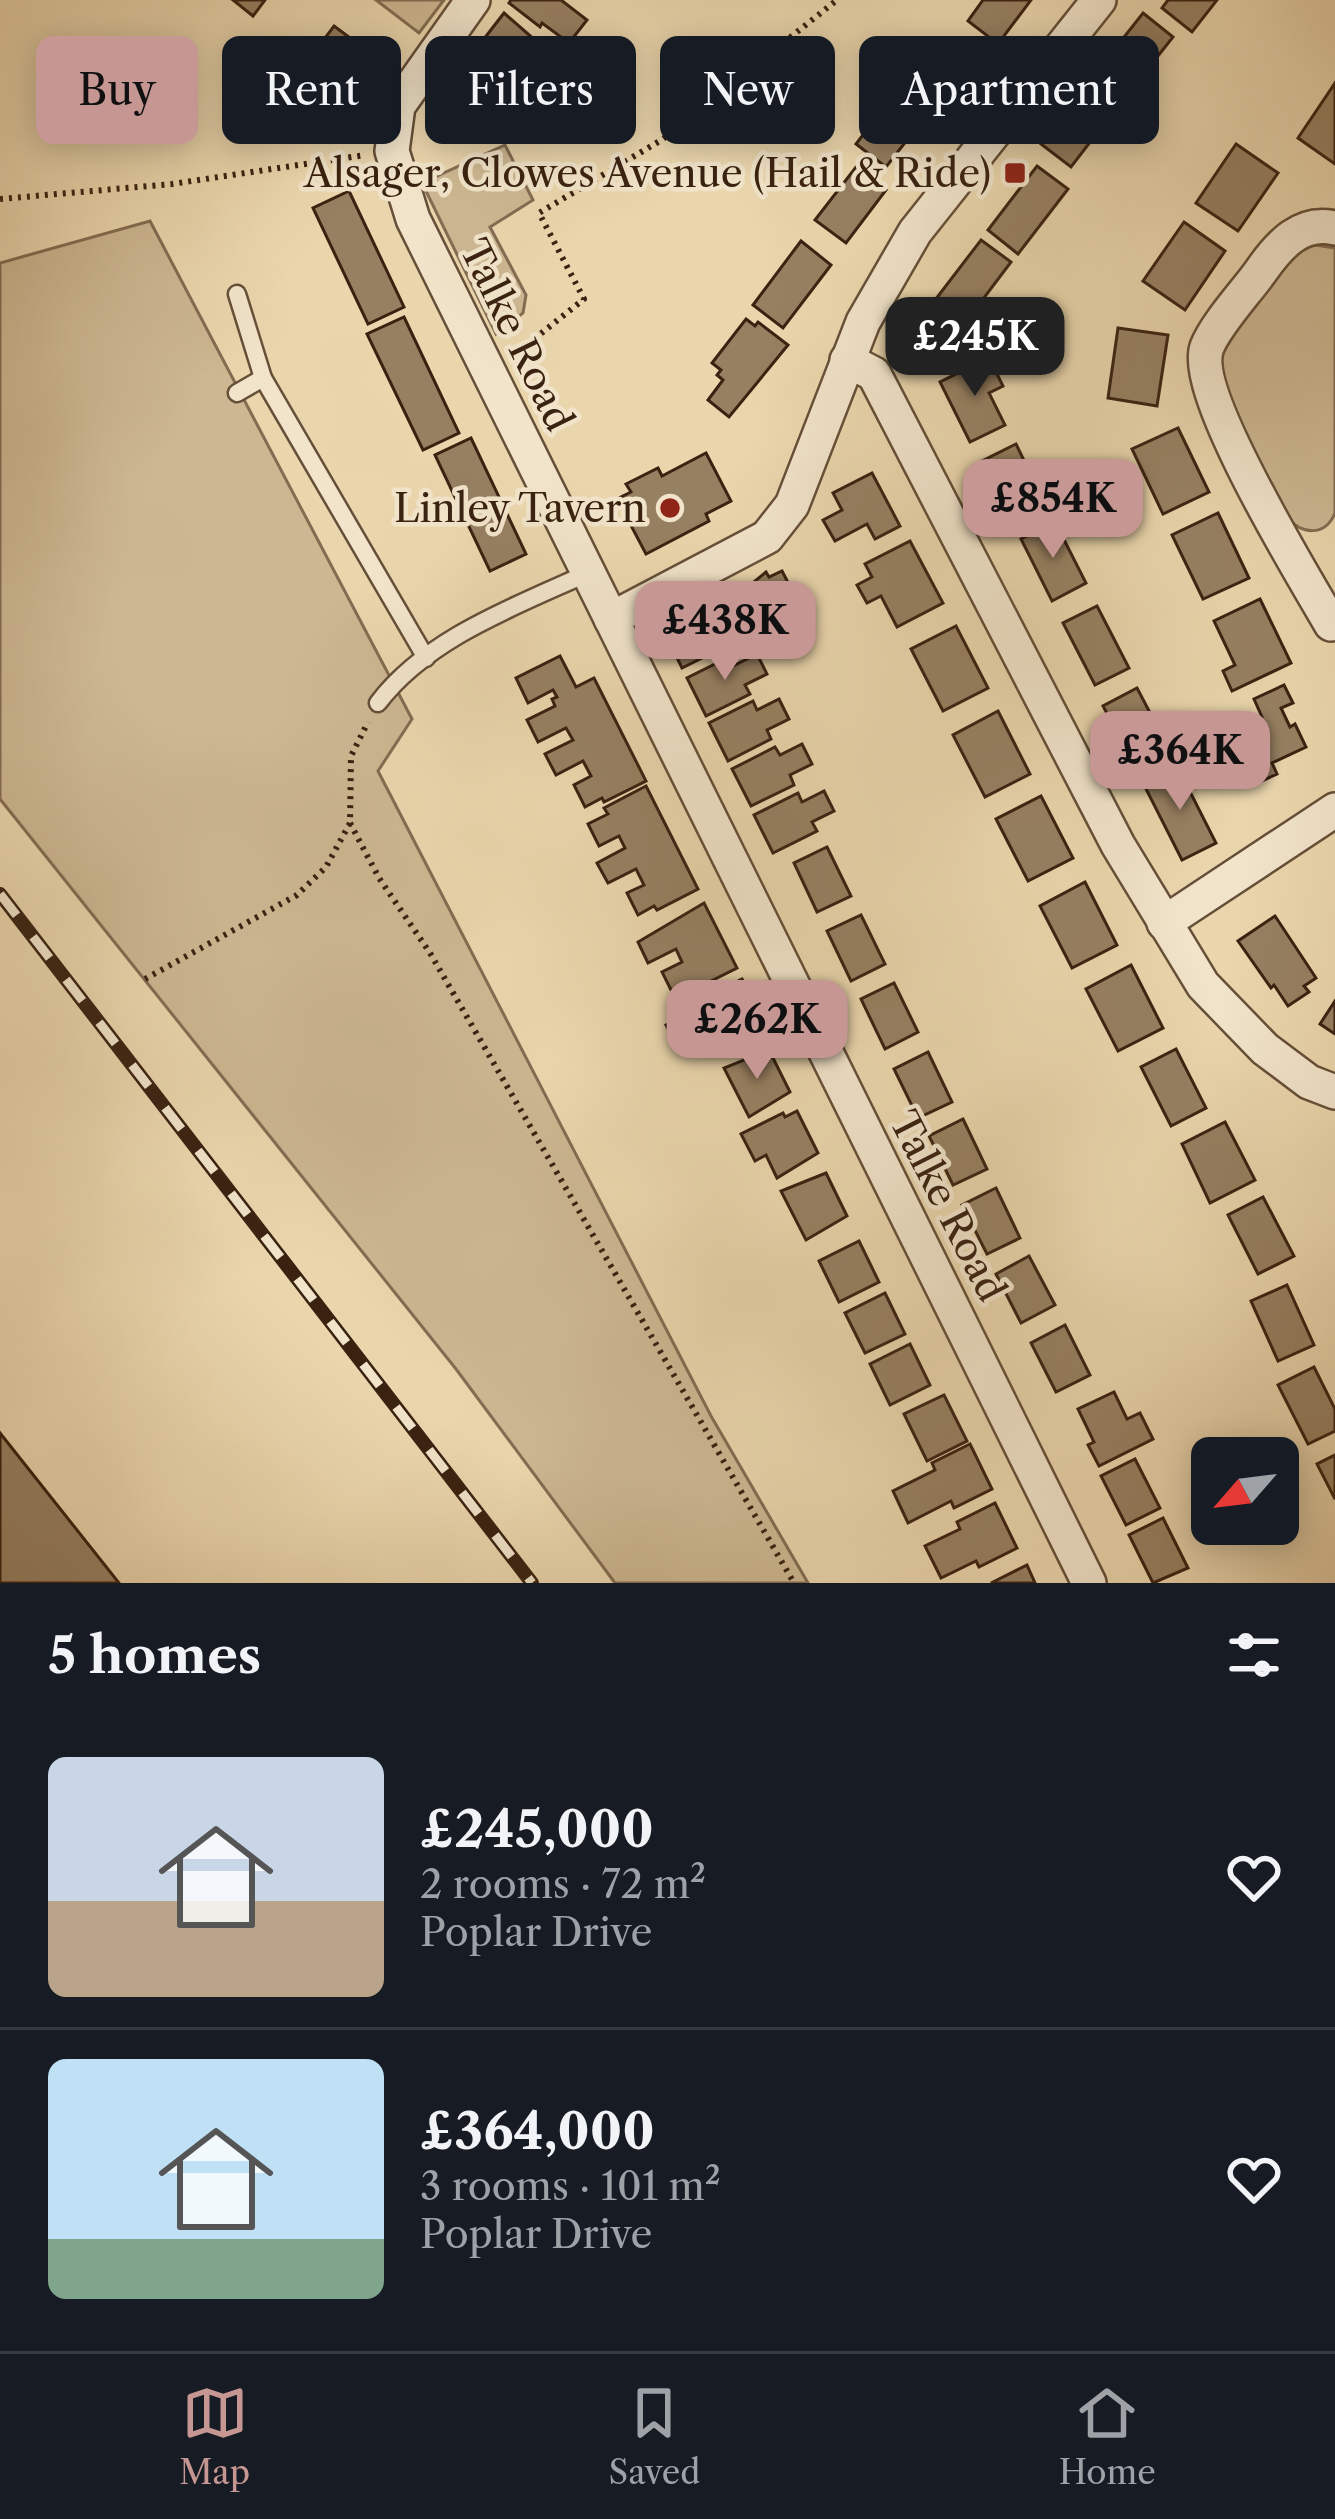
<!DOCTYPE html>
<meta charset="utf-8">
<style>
body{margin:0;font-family:"Libre Caslon Text",serif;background:#20242c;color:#f1f3f6;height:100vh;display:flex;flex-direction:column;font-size:45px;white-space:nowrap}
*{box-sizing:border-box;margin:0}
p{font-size:39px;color:#9ea1a6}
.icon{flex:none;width:66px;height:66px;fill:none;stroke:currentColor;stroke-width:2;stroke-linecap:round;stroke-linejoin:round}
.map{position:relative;height:1583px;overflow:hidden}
.drawer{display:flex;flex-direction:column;background:#171b24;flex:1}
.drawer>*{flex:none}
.guide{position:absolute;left:36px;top:36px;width:1263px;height:108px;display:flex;gap:24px}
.needle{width:78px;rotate:242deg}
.fabs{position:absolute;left:1191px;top:1437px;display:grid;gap:24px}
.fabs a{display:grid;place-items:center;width:108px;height:108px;border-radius:18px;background:#171b24;box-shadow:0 6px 30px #0003;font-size:60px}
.price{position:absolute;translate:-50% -102px;padding:0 27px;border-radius:24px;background:#c59692;color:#111;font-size:39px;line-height:78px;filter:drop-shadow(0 3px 6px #0008)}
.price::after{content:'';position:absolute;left:50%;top:72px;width:36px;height:27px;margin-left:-18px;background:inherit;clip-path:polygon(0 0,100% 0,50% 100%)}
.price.active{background:#222;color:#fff}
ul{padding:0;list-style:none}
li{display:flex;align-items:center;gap:36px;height:300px;padding:0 48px}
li+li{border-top:3px solid #363941}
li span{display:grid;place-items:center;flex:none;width:336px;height:240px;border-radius:18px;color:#555}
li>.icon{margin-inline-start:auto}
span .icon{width:144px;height:144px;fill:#fffc;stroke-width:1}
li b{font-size:51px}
h2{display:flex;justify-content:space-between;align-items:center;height:144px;padding:0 48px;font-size:51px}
.pill{padding:0 42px;border-radius:18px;background:#171b24;box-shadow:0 6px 30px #0003;font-size:42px;line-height:108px}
.pill.active{background:#c59692;color:#111}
.tab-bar{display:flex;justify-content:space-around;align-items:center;height:168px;border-top:3px solid #363941;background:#171b24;font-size:33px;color:#9ea1a6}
.tab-bar a{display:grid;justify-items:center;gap:6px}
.tab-bar .active{color:#c59692}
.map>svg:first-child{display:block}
.green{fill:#ccb792;stroke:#836c52;stroke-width:3}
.building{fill:#968062;stroke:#3a2211;stroke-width:3}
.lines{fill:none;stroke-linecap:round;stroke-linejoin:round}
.service-casing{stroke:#664f38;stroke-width:21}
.minor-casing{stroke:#664f38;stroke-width:38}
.path{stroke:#3a2211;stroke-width:6;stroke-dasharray:3 6;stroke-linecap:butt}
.service{stroke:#f1e4ca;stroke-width:16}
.minor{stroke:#f1e4ca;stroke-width:33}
.rail-casing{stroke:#3a2211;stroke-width:14}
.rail{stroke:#f1e4ca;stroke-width:9;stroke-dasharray:27;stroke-linecap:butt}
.poi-dot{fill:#8f2418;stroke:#f1e4ca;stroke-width:4.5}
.labels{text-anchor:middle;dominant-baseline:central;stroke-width:9;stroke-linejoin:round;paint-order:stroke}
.poi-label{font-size:39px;fill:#3a2211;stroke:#f1e4ca;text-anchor:end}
.street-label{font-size:39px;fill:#3a2211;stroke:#f1e4ca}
</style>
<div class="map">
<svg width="1335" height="1583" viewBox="0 0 1335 1583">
<rect width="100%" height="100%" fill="#ead6ad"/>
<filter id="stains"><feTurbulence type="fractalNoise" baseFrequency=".00167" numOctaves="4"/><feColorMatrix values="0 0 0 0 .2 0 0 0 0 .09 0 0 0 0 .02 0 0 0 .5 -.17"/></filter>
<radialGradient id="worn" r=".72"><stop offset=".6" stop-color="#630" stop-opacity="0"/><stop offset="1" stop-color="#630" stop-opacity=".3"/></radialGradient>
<!-- green -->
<g class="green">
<path d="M376,0H444L419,33Z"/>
<path d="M505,145L533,200L490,227L526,295L523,313L496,334L422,183Z"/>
<path d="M150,221L412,719L378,771L711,1416L808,1583H615L456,1369L0,799V263Z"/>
<path d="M1315,245L1335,248V513C1325,537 1302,535 1285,516C1270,499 1219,385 1220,364C1221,347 1253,310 1264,294C1279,272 1289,253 1315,245Z"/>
</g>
<!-- building -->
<g class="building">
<path d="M233,0H265L253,16Z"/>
<path d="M511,0H561L587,20L569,43L542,23L540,27L509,3Z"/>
<path d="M983,0H1031L998,44L968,21Z"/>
<path d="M1168,0H1217L1192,32L1162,8Z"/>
<path d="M504,13L559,61L541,85L480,44Z"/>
<path d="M1143,13L1173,37L1128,94L1098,70Z"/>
<path d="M334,26L373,55L340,99L301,70Z"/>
<path d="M475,57L518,91L497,119L453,85Z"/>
<path d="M283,68L321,97L303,122L264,94Z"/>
<path d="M906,79L936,103L886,167L856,144Z"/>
<path d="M1335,83V164L1298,138Z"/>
<path d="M1084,88L1114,111L1071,167L1041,144Z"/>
<path d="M1236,144L1278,173L1238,231L1196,203Z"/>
<path d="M1037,166L1068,189L1018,254L988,230Z"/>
<path d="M856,167L886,190L846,243L815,220Z"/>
<path d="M349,191L404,307L368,324L313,208Z"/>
<path d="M1184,222L1225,251L1185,310L1143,281Z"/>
<path d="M981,240L1011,262L962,327L932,304Z"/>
<path d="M801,241L831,265L783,328L753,305Z"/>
<path d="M404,317L459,433L423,450L367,334Z"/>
<path d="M746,319L755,326L758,322L788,345L729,417L708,400L723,380L717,375L721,370L712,363Z"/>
<path d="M1118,328L1168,335L1157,406L1108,398Z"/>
<path d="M989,358L1003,386L989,393L1005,425L970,442L940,382Z"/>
<path d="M1178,428L1209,492L1163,514L1132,449Z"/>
<path d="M471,438L526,554L490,571L435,455Z"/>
<path d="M1016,444L1045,504L1011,521L982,461Z"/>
<path d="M706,453L731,501L706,514L709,521L646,554L617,499L631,492L626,484L658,468L662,476Z"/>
<path d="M872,473L900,526L875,539L867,524L835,541L823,520L842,510L833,493Z"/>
<path d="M1218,513L1249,578L1203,599L1172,535Z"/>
<path d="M1055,522L1086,583L1052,601L1021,539Z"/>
<path d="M910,541L943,603L897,627L881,596L867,603L857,585L872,577L865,564Z"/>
<path d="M782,571L795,596L756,616L743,591L766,572L769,577Z"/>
<path d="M723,585L745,629L723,640L726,646L682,668L663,629L706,607L709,612L715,609L706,593Z"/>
<path d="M1260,599L1291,663L1232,691L1223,671L1235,665L1214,621Z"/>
<path d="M1097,606L1129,668L1095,685L1063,623Z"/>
<path d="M956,626L988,688L943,711L911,649Z"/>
<path d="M757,654L767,674L745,685L750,694L706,716L687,678L731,656L735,665Z"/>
<path d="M560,656L576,687L594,678L646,781L604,802L602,798L585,807L574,785L591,776L583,761L556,775L545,754L573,740L566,728L538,742L527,720L555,706L552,699L557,697L553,690L528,703L516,678Z"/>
<path d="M1284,685L1293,703L1281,708L1290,727L1295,724L1306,747L1272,763L1277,774L1255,784L1231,732L1262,717L1254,699Z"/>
<path d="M1137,688L1168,747L1134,765L1103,706Z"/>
<path d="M779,699L789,719L767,730L771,739L728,761L709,723L753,701L757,710Z"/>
<path d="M998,711L1030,774L985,797L953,735Z"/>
<path d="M802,744L812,764L790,775L794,785L751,806L732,769L775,747L780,755Z"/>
<path d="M1177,766L1216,843L1182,860L1143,783Z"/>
<path d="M646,786L698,889L657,910L654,906L638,915L627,893L644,885L636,869L608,883L597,863L625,848L619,836L599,846L588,824L608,814L604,808Z"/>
<path d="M824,791L834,811L812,822L817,831L773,853L754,815L798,793L802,802Z"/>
<path d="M1041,796L1073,858L1028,881L996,819Z"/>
<path d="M827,847L851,896L817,912L794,863Z"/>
<path d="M1085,882L1117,945L1072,968L1040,906Z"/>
<path d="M704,903L737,968L695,989L693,984L673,994L662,972L682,962L676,949L648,963L638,942Z"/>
<path d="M861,915L885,964L851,981L827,931Z"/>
<path d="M1275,916L1316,978L1304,986L1309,992L1288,1006L1274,985L1271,988L1238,941Z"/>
<path d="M1131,965L1163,1028L1118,1051L1086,989Z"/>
<path d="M742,979L760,1016L718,1037L716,1031L678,1049L666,1025L704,1007L700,1000Z"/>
<path d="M894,983L918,1032L885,1049L861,999Z"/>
<path d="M1335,1001V1034L1320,1024Z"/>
<path d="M1176,1049L1206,1108L1171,1126L1141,1067Z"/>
<path d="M769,1050L790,1092L749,1117L724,1068Z"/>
<path d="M928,1052L952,1102L918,1118L894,1069Z"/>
<path d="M797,1111L818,1153L777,1178L766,1155L755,1161L741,1134L783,1113L785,1117Z"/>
<path d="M963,1119L987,1169L953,1185L929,1136Z"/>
<path d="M1225,1122L1255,1180L1210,1203L1182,1144Z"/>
<path d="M826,1173L847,1216L806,1240L781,1191Z"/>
<path d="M996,1188L1020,1238L987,1254L962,1205Z"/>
<path d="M1263,1197L1294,1256L1258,1274L1228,1215Z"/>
<path d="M859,1241L879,1282L839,1302L819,1261Z"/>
<path d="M1029,1256L1055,1305L1021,1323L996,1274Z"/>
<path d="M1287,1285L1314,1345L1278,1361L1251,1301Z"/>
<path d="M885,1293L905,1334L865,1353L845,1313Z"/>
<path d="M1065,1325L1090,1375L1056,1392L1031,1343Z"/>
<path d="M910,1344L930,1385L890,1405L870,1364Z"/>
<path d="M1314,1367L1335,1409V1431L1308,1444L1278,1385Z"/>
<path d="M1114,1392L1127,1419L1140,1413L1153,1439L1099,1466L1088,1445L1094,1442L1078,1409Z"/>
<path d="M944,1395L967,1441L927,1461L904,1414Z"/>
<path d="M0,1433L119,1583H0Z"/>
<path d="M970,1444L992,1489L954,1508L951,1501L908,1523L893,1491L935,1470L932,1463Z"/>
<path d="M1335,1455V1499L1317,1464Z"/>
<path d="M1135,1459L1160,1508L1126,1525L1101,1476Z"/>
<path d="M995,1503L1017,1548L979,1567L976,1561L941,1578L925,1546L960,1529L957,1522Z"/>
<path d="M1163,1518L1188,1568L1153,1583L1129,1535Z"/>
<path d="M1027,1565L1035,1583H991Z"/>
</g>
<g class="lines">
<defs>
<g id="service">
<path d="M237,294L263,378L426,658"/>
<path d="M237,393L263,378"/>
<path d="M378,703C427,638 516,606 588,573"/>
</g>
<g id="minor">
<path d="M473,0L398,106L392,151L413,219L1089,1583"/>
<path d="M847,360L874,374L1118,845L1203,985L1265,1049L1309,1082L1335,1092"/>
<path d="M611,619L767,537L792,505L863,322L915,232L1099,0"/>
<path d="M1331,624C1304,577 1190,392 1207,347C1216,324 1246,292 1261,271C1279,245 1301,220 1335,228"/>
<path d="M1164,923L1335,810"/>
</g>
</defs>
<!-- service casing -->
<use href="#service" class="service-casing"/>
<!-- minor casing -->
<use href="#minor" class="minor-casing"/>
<!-- path -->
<g class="path">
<path d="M0,199L172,184L365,155"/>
<path d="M513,356L584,299L539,213L663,139L837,0"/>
<path d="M350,823L379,878L430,953L794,1583"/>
<path d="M145,979L297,895L326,867L350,823L351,756L368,722"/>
</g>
<!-- service -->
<use href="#service" class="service"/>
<!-- minor -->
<use href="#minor" class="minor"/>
<defs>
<path id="rail" d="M0,894L532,1583"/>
</defs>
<!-- rail casing -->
<use href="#rail" class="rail-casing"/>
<!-- rail -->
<use href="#rail" class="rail"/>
</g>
<!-- markers -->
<g class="poi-dot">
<rect x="1003" y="161" width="24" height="24" rx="6"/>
<circle cx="670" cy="508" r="12"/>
</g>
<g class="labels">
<!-- poi labels -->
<g class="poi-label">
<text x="991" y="173">Alsager, Clowes Avenue (Hail &amp; Ride)</text>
<text x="646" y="508">Linley Tavern</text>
</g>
<!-- street labels -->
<g class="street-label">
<text transform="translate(517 335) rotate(64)">Talke Road</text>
<text transform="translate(948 1206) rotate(63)">Talke Road</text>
</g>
</g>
<rect width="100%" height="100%" filter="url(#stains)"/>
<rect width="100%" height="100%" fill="url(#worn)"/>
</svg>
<div class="fabs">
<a><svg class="needle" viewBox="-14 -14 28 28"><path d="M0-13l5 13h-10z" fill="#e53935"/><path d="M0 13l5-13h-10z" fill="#9ea1a6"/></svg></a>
</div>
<b class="price active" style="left:975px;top:399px">£245K</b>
<b class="price" style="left:1053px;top:561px">£854K</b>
<b class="price" style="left:725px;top:683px">£438K</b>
<b class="price" style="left:1180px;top:813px">£364K</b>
<b class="price" style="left:757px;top:1082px">£262K</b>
<div class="guide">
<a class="pill active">Buy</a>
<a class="pill">Rent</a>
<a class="pill">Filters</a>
<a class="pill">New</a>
<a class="pill">Apartment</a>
</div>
</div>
<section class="drawer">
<h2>5 homes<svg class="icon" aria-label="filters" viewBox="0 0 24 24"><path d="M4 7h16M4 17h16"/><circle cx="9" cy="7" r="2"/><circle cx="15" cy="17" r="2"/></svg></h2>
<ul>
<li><span style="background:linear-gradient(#c9d6e8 60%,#b9a48a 0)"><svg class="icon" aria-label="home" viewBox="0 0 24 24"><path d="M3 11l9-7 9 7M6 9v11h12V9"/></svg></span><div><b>£245,000</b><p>2 rooms · 72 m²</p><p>Poplar Drive</p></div><svg class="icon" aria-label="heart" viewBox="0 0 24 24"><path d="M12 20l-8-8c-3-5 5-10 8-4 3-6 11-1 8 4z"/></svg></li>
<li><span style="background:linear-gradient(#bfe0f5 75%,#7fa58c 0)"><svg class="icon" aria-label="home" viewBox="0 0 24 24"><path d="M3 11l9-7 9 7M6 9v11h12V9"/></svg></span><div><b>£364,000</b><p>3 rooms · 101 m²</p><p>Poplar Drive</p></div><svg class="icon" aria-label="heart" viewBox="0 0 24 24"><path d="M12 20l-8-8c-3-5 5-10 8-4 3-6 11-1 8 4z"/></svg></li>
</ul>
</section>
<nav class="tab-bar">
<a class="active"><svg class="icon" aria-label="map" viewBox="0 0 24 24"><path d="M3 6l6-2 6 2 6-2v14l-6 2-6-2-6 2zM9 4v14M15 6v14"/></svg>Map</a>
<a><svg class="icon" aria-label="saved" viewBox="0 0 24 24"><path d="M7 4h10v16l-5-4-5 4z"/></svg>Saved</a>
<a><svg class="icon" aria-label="home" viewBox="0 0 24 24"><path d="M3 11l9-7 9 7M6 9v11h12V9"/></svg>Home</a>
</nav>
